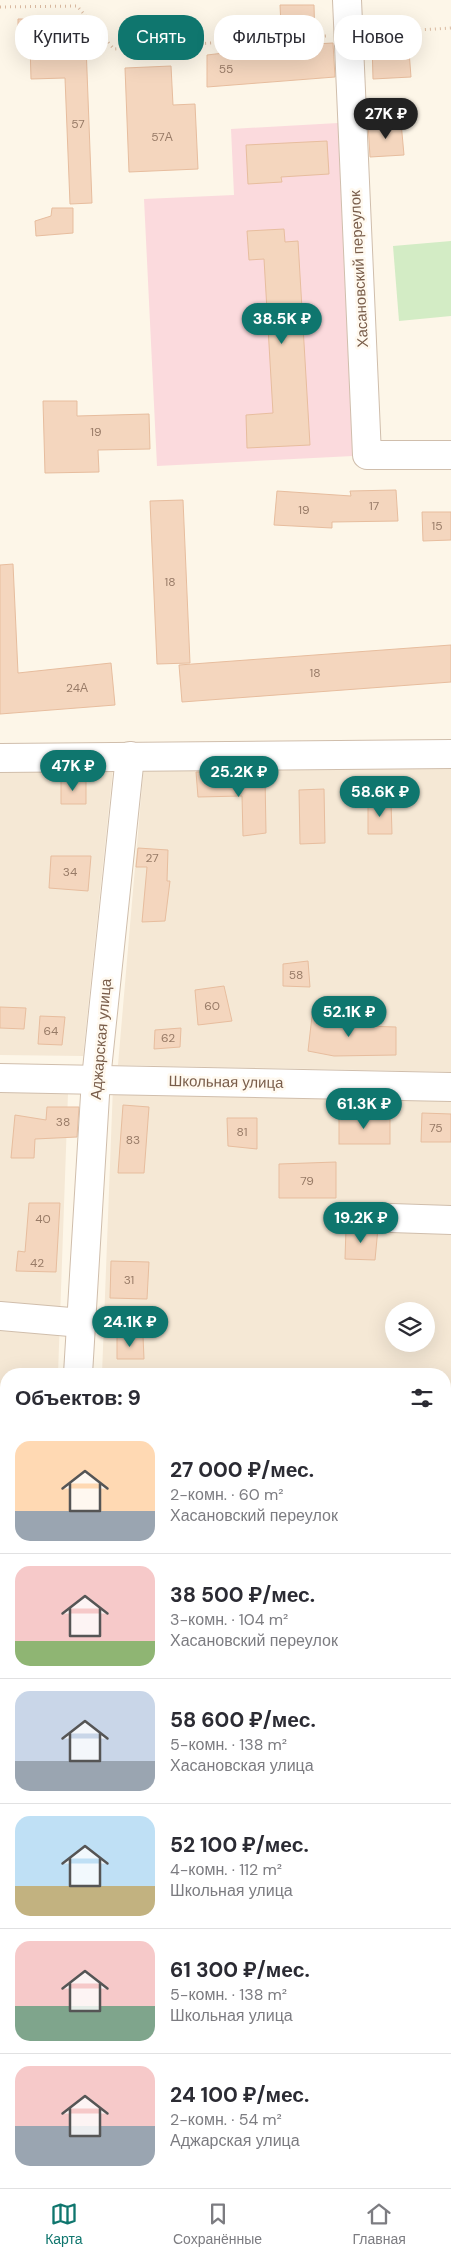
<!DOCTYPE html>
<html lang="ru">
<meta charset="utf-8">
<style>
body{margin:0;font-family:"DM Sans",sans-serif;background:#f2f2f3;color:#2b2b33;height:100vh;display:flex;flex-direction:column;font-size:19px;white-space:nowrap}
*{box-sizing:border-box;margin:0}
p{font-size:16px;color:#7c7c81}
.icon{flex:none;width:28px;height:28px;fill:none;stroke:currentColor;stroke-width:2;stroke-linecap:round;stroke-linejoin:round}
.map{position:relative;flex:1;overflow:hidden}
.side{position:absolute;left:0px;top:1368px;width:451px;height:821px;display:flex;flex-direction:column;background:#fff;border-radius:20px 20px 0 0;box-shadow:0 5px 20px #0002}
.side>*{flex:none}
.banner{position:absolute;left:15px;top:15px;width:421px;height:45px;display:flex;gap:10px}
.tools{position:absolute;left:385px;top:1302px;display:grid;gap:10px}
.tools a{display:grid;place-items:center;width:50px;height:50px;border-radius:50%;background:#fff;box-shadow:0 5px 20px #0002;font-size:25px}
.price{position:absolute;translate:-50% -42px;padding:0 11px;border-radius:18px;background:#0f766e;color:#fff;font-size:16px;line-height:32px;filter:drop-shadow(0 1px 2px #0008)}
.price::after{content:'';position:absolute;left:50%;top:30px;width:15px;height:11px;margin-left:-8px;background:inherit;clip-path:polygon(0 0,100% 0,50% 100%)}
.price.selected{background:#222;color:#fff}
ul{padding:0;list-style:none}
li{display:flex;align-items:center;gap:15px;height:125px;padding:0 15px}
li+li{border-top:1px solid #e1e1e2}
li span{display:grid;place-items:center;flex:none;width:140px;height:100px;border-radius:15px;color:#555}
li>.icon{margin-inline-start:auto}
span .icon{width:60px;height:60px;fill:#fffc;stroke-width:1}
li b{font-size:21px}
h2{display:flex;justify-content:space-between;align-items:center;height:60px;padding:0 15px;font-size:21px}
.pill{padding:0 18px;border-radius:20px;background:#fff;box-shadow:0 5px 20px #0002;font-size:18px;line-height:45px}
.pill.selected{background:#0f766e;color:#fff}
.tab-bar{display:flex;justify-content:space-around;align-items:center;height:70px;border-top:1px solid #e1e1e2;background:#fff;font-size:14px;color:#7c7c81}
.tab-bar a{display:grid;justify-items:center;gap:2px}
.tab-bar .selected{color:#0f766e}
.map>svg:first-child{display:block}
.residential{fill:#f5e8d5;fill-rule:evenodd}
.industrial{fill:#eee8e1}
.medical{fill:#fbdadd}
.green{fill:#d3ecc5}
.building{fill:#f4d6be;stroke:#e7bd9e}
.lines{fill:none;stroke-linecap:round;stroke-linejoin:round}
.minor-casing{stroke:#d0beac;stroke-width:30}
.path{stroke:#d9b9a0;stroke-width:3;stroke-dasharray:1 4;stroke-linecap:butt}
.minor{stroke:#fff;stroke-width:28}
.labels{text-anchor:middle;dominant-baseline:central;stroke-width:5;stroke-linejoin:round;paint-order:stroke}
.number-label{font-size:12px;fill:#987b67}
.street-label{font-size:15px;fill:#795d4a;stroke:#fff9ef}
</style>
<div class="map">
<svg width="451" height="2188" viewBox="0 0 451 2188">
<rect width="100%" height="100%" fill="#fdf6e8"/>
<!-- residential -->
<g class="residential">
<path d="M144,763L451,764V1072L118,1065Z"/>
<path d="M113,769L83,1056L0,1055V772Z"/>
<path d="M113,1086L451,1097V1552H445V1374H102ZM394,1311H426V1344H394Z"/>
<path d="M0,1092L68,1093L58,1374H6V1540H0Z"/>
<path d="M0,1583H6V2015L0,2008Z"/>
<path d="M445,1584H451V1852L445,1851Z"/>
<path d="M445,1881H451V2058L445,2056Z"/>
<path d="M69,2183H152L147,2188H72Z"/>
<path d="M185,2183H259L256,2188H181Z"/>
</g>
<!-- industrial -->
<path class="industrial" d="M445,2103L451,2105V2188H256L259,2182H445Z"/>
<!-- medical -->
<path class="medical" d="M338,123L353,456L157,466L144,199L234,195L231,129Z"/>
<!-- green -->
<path class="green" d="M451,241V316L399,321L393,246Z"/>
<!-- building -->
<g class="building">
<path d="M280,5H314L315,44L333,43L335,77L207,87V55L282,46Z"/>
<path d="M18,19H49L50,46L86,45L92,203L70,204L65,78L31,79L30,44H18Z"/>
<path d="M408,38L411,77L373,79L372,42Z"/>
<path d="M171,66L173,105L195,104L198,169L129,172L125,68Z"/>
<path d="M401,122L404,155L370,157L368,124Z"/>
<path d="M327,141L329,174L281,177L282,182L248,184L246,145Z"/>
<path d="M52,208H73V233L36,236L35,221L51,216Z"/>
<path d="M284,229L285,242L298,241L310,445L247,448L246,415L273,413L264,259L249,260L247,231Z"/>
<path d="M43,401H77V416L149,414L150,449L98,450L99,472L45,473Z"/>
<path d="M396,490L398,521L332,522V528L274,525L277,491L351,496L350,491Z"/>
<path d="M183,500L190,663L157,664L150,501Z"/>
<path d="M422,512H451V540L423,541Z"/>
<path d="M13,564L18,673L111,663L115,705L0,714V565Z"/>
<path d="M451,645V682L182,702L179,665Z"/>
<path d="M196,772H215L216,781L265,776L266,833L243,836L242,796L198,797Z"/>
<path d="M61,780L86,781V804H61Z"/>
<path d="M324,789L325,843L300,844L299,790Z"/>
<path d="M391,801L392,834H368V802Z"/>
<path d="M138,848L168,850L167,881H170L165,921L142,922L147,867H136Z"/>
<path d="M51,856H91L88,891L49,888Z"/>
<path d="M308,961L310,987L283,986V964Z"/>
<path d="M224,986L232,1021L198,1025L195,990Z"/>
<path d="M0,1007L26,1008L24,1029L0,1028Z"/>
<path d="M313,1008L335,1010L334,1025L396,1027V1055L334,1056L308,1051Z"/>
<path d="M40,1016L65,1017L62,1045L38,1044Z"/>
<path d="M181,1028L180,1047L154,1049L155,1030Z"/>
<path d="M123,1105L149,1107L144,1173H118Z"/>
<path d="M47,1107H79L77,1137L35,1139L34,1158H11L15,1115L46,1120Z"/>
<path d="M422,1113L451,1114V1142H421Z"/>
<rect x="339" y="1115" width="51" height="29"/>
<path d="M227,1118H257V1149L228,1146Z"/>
<path d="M336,1162V1198H279V1164Z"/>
<path d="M29,1203H60L56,1272L16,1271L18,1251L25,1252Z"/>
<path d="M346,1228H378L375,1260L345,1259Z"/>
<path d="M111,1261L149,1262L147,1299L110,1298Z"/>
<path d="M143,1336L144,1359H117V1337Z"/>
</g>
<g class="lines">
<defs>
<g id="minor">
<path d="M347,0L367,455H451"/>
<path d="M0,758L451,754"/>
<path d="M0,1078L451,1087"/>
<path d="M391,1218L451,1220"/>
<path d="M0,1316L82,1323"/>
<path d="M78,1374L96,1079L130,756"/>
<path d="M0,1565H6"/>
<path d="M445,1579L451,1580"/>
<path d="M445,1866H451"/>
<path d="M0,2031L6,2038"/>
<path d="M445,2073L451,2075"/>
<path d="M43,2182L48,2188"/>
<path d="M15,2188L24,2182"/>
<path d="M166,2188L169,2182"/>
</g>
</defs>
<!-- minor casing -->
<use href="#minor" class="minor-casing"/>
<!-- path -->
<g class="path">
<path d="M0,7L77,6L114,49L326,36"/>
<path d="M370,33L451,28"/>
</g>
<!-- minor -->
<use href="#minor" class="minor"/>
</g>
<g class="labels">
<!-- number labels -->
<g class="number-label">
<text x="226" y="69">55</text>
<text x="78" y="124">57</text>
<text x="162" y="137">57А</text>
<text x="96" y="432">19</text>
<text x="374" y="506">17</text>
<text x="304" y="510">19</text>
<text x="437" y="526">15</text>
<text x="170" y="582">18</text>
<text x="315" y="673">18</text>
<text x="77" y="688">24А</text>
<text x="152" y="858">27</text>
<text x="70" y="872">34</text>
<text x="296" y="975">58</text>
<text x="212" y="1006">60</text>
<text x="51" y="1031">64</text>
<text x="168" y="1038">62</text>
<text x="63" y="1122">38</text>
<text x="436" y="1128">75</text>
<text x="242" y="1132">81</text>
<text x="133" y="1140">83</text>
<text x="307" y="1181">79</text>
<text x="43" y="1219">40</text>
<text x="37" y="1263">42</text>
<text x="129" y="1280">31</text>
</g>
<!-- street labels -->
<g class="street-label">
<text transform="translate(359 269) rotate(-93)">Хасановский переулок</text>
<text transform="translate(101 1039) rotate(-85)">Аджарская улица</text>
<text transform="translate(226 1082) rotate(1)">Школьная улица</text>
</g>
</g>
</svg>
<div class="tools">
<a><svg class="icon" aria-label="layers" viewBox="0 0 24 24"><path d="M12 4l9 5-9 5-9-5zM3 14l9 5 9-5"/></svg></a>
</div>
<b class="price selected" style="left:386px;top:140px">27K ₽</b>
<b class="price" style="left:282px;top:345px">38.5K ₽</b>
<b class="price" style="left:73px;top:792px">47K ₽</b>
<b class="price" style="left:239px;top:798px">25.2K ₽</b>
<b class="price" style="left:380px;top:818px">58.6K ₽</b>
<b class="price" style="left:349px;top:1038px">52.1K ₽</b>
<b class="price" style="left:364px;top:1130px">61.3K ₽</b>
<b class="price" style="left:361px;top:1244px">19.2K ₽</b>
<b class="price" style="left:130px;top:1348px">24.1K ₽</b>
<div class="banner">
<a class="pill">Купить</a>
<a class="pill selected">Снять</a>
<a class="pill">Фильтры</a>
<a class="pill">Новое</a>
</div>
<section class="side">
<h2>Объектов: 9<svg class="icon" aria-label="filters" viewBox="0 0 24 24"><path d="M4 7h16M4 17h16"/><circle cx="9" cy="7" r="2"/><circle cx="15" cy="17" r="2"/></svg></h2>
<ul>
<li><span style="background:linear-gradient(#ffd9b3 70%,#9aa5b1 0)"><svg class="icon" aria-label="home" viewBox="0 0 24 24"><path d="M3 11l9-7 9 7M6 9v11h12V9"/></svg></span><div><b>27 000 ₽/мес.</b><p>2-комн. · 60 m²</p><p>Хасановский переулок</p></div></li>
<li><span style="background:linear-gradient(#f6c9c9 75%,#8fb573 0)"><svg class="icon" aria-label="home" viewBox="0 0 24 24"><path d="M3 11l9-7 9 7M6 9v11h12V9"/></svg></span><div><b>38 500 ₽/мес.</b><p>3-комн. · 104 m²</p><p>Хасановский переулок</p></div></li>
<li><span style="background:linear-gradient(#c9d6e8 70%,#9aa5b1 0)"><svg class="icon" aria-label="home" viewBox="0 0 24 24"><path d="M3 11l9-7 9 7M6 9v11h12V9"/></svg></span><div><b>58 600 ₽/мес.</b><p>5-комн. · 138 m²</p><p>Хасановская улица</p></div></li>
<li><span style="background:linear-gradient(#bfe0f5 70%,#c2b280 0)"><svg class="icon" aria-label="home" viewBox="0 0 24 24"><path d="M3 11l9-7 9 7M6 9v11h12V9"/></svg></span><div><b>52 100 ₽/мес.</b><p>4-комн. · 112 m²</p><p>Школьная улица</p></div></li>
<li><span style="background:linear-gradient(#f6c9c9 65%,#7fa58c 0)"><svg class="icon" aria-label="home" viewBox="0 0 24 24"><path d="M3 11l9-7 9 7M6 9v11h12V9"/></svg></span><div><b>61 300 ₽/мес.</b><p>5-комн. · 138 m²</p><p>Школьная улица</p></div></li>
<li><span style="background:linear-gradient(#f6c9c9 60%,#9aa5b1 0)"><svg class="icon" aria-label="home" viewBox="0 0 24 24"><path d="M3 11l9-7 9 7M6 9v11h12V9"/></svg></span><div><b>24 100 ₽/мес.</b><p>2-комн. · 54 m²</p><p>Аджарская улица</p></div></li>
</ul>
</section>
</div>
<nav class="tab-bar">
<a class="selected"><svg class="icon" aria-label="map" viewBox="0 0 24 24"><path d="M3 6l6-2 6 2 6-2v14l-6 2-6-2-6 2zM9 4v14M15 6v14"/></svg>Карта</a>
<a><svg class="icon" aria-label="saved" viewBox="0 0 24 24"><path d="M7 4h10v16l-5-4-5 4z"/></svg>Сохранённые</a>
<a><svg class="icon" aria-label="home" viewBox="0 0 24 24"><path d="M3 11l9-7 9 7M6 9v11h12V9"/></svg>Главная</a>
</nav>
